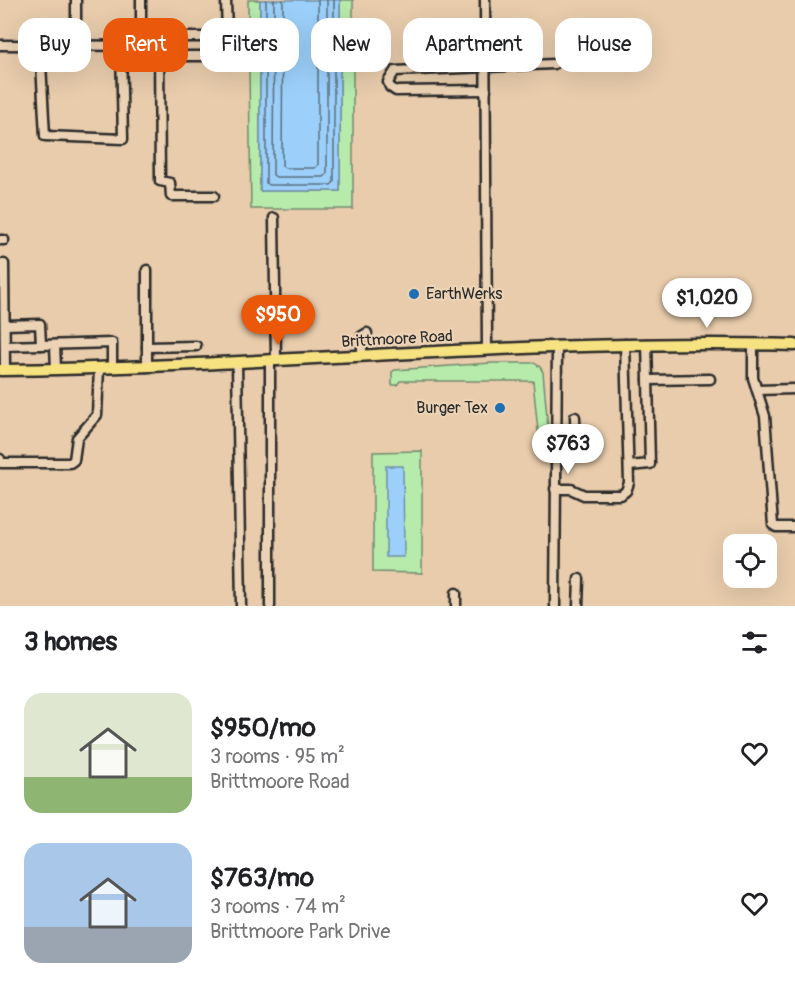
<!DOCTYPE html>
<meta charset="utf-8">
<style>
body{margin:0;font-family:Pangolin,sans-serif;background:#f2f2f2;color:#202124;height:100vh;display:flex;flex-direction:column;font-size:22px;white-space:nowrap}
*{box-sizing:border-box;margin:0}
p{font-size:20px;color:#757577}
.icon{flex:none;width:33px;height:33px;fill:none;stroke:currentColor;stroke-width:2;stroke-linecap:round;stroke-linejoin:round}
.map{position:relative;height:606px;overflow:hidden}
.side{display:flex;flex-direction:column;background:#fff;flex:1}
.side>*{flex:none}
.hud{position:absolute;left:18px;top:18px;width:759px;height:54px;display:flex;gap:12px}
.fabs{position:absolute;left:723px;top:534px;display:grid;gap:12px}
.fabs a{display:grid;place-items:center;width:54px;height:54px;border-radius:12px;background:#fff;box-shadow:0 6px 24px #0002;font-size:30px}
.price{position:absolute;translate:-50% -51px;padding:0 14px;border-radius:21px;background:#fff;color:#222;font-size:20px;line-height:39px;filter:drop-shadow(0 2px 3px #0008)}
.price::after{content:'';position:absolute;left:50%;top:36px;width:18px;height:14px;margin-left:-9px;background:inherit;clip-path:polygon(0 0,100% 0,50% 100%)}
.price.active{background:#ea580c;color:#fff}
ul{padding:0;list-style:none}
li{display:flex;align-items:center;gap:18px;height:150px;padding:0 24px}
li span{display:grid;place-items:center;flex:none;width:168px;height:120px;border-radius:18px;color:#555}
li>.icon{margin-inline-start:auto}
span .icon{width:72px;height:72px;fill:#fffc;stroke-width:1}
li b{font-size:26px}
h2{display:flex;justify-content:space-between;align-items:center;height:72px;padding:0 24px;font-size:26px}
.chip{padding:0 21px;border-radius:18px;background:#fff;box-shadow:0 6px 24px #0002;font-size:21px;line-height:54px}
.chip.active{background:#ea580c;color:#fff}
.map>svg:first-child{display:block}
.green{fill:#b7ebac;stroke:#718b6c;stroke-width:1.5}
.water{fill:#9cd0fa;stroke:#6f8ea7;stroke-width:1.5}
.lines{fill:none;stroke-linecap:round;stroke-linejoin:round}
.shore{stroke:#586d7e;stroke-width:1.5}
.minor-casing{stroke:#2b2b2b;stroke-width:13}
.major-casing{stroke:#2b2b2b;stroke-width:15}
.minor{stroke:#edd3b5;stroke-width:8}
.major{stroke:#f7e281;stroke-width:10}
.poi-dot{fill:#1f6fb2;stroke:#edd3b5;stroke-width:2}
.labels{text-anchor:middle;dominant-baseline:central;stroke-width:4.5;stroke-linejoin:round;paint-order:stroke}
.poi-label{font-size:16px;fill:#2b2b2b;stroke:#edd3b5;text-anchor:start}
.street-label{font-size:16px;fill:#2b2b2b;stroke:#edd3b5}
</style>
<div class="map">
<svg width="795" height="606" viewBox="0 0 795 606">
<rect width="100%" height="100%" fill="#e8ccac"/>
<filter id="ink" filterUnits="userSpaceOnUse"><feTurbulence type="fractalNoise" baseFrequency=".0167" numOctaves="2"/><feDisplacementMap in="SourceGraphic" scale="12" xChannelSelector="R" yChannelSelector="G"/><feConvolveMatrix kernelMatrix="1 2 1 2 8 2 1 2 1" color-interpolation-filters="sRGB"/></filter>
<g filter="url(#ink)">
<!-- green -->
<g class="green">
<path d="M248,0H260V191H340V0H353V209H251Z"/>
<path d="M491,363H534L540,367L543,372L548,429L547,433L541,434L538,431L533,381H400L397,385H392V372L395,370Z"/>
<path d="M422,451V573L373,572V452Z"/>
</g>
<!-- water -->
<g class="water">
<rect x="260" y="0" width="80" height="191"/>
<path d="M386,466H403L404,557H386Z"/>
</g>
<g class="lines">
<!-- shore -->
<g class="shore">
<path d="M266,0V183L269,185H331L334,182V0"/>
<path d="M274,0L273,175L276,177H324L327,174V0"/>
<path d="M283,0L282,166L285,168H315L318,165V0"/>
</g>
<defs>
<g id="minor">
<path d="M141,0V31L151,46L168,56H242"/>
<path d="M485,0L487,349"/>
<path d="M0,45L151,46L174,37H227L226,0"/>
<path d="M40,45L45,136L123,139L121,46"/>
<path d="M76,45V0"/>
<path d="M159,51L160,181L170,183L171,196H214"/>
<path d="M486,90L396,91L390,87L388,82L395,71L554,64"/>
<path d="M274,218L276,361"/>
<path d="M0,240H4"/>
<path d="M0,264H4L5,370"/>
<path d="M147,270V367"/>
<path d="M5,325L40,324L41,345"/>
<path d="M647,344L648,380L710,379"/>
<path d="M753,344V378L765,416L773,525L776,527H795"/>
<path d="M55,345L56,369"/>
<path d="M5,346L112,343V368"/>
<path d="M147,347L196,346"/>
<path d="M362,356V336L367,333"/>
<path d="M270,361V606"/>
<path d="M237,363L241,606"/>
<path d="M757,390L795,389"/>
<path d="M556,451L576,450L575,417"/>
<path d="M0,459L1,463H70L74,460L77,438L97,415L99,368"/>
<path d="M629,466L650,464L648,380"/>
<path d="M555,489H571L584,495H621L626,491L629,483L625,344"/>
<path d="M456,593V606"/>
<path d="M555,606L557,346"/>
<path d="M578,606L579,579"/>
</g>
<path id="major" d="M0,370C265,367 530,338 795,345"/>
</defs>
<!-- minor casing -->
<use href="#minor" class="minor-casing"/>
<!-- major casing -->
<use href="#major" class="major-casing"/>
<!-- minor -->
<use href="#minor" class="minor"/>
<!-- major -->
<use href="#major" class="major"/>
</g>
</g>
<!-- markers -->
<g class="poi-dot">
<circle cx="414" cy="294" r="6"/>
<circle cx="500" cy="408" r="6"/>
</g>
<g class="labels">
<!-- poi labels -->
<g class="poi-label">
<text x="426" y="294">EarthWerks</text>
<text x="488" y="408" text-anchor="end">Burger Tex</text>
</g>
<!-- street labels -->
<g class="street-label">
<text transform="translate(397 339) rotate(-3)">Brittmoore Road</text>
</g>
</g>
</svg>
<div class="fabs">
<a><svg class="icon" aria-label="locate" viewBox="0 0 24 24"><circle cx="12" cy="12" r="6"/><path d="M12 2v4M12 18v4M2 12h4M18 12h4"/></svg></a>
</div>
<b class="price" style="left:707px;top:329px">$1,020</b>
<b class="price active" style="left:278px;top:346px">$950</b>
<b class="price" style="left:568px;top:475px">$763</b>
<div class="hud">
<a class="chip">Buy</a>
<a class="chip active">Rent</a>
<a class="chip">Filters</a>
<a class="chip">New</a>
<a class="chip">Apartment</a>
<a class="chip">House</a>
</div>
</div>
<section class="side">
<h2>3 homes<svg class="icon" aria-label="filters" viewBox="0 0 24 24"><path d="M4 7h16M4 17h16"/><circle cx="9" cy="7" r="2"/><circle cx="15" cy="17" r="2"/></svg></h2>
<ul>
<li><span style="background:linear-gradient(#dfe7d0 70%,#8fb573 0)"><svg class="icon" aria-label="home" viewBox="0 0 24 24"><path d="M3 11l9-7 9 7M6 9v11h12V9"/></svg></span><div><b>$950/mo</b><p>3 rooms · 95 m²</p><p>Brittmoore Road</p></div><svg class="icon" aria-label="heart" viewBox="0 0 24 24"><path d="M12 20l-8-8c-3-5 5-10 8-4 3-6 11-1 8 4z"/></svg></li>
<li><span style="background:linear-gradient(#a9c7e8 70%,#9aa5b1 0)"><svg class="icon" aria-label="home" viewBox="0 0 24 24"><path d="M3 11l9-7 9 7M6 9v11h12V9"/></svg></span><div><b>$763/mo</b><p>3 rooms · 74 m²</p><p>Brittmoore Park Drive</p></div><svg class="icon" aria-label="heart" viewBox="0 0 24 24"><path d="M12 20l-8-8c-3-5 5-10 8-4 3-6 11-1 8 4z"/></svg></li>
</ul>
</section>
